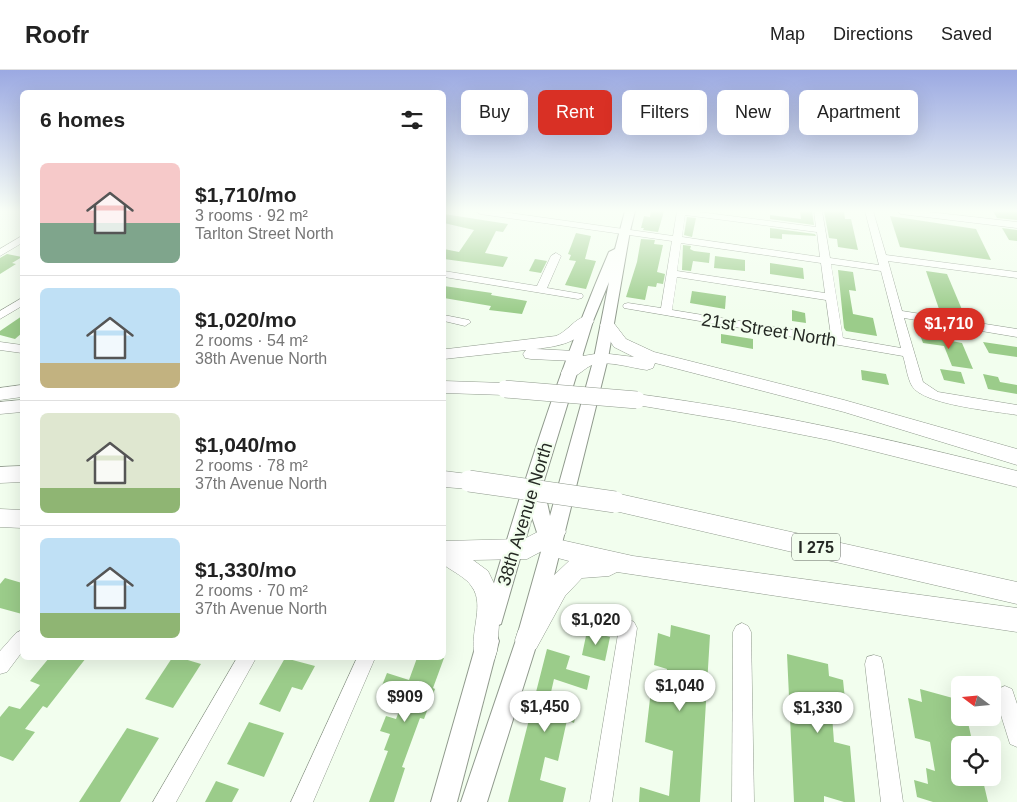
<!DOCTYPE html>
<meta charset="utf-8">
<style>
body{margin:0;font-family:Arial,sans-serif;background:#f2f2f2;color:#222;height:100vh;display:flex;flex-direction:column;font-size:19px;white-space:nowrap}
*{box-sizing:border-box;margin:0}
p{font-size:16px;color:#767676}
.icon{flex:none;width:28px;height:28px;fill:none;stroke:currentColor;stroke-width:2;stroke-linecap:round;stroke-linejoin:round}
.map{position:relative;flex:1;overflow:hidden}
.side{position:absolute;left:20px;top:20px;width:426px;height:570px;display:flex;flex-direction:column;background:#fff;border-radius:8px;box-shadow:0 5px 20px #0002}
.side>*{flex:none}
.hud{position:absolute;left:461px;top:20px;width:475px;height:45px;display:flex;gap:10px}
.needle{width:32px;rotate:286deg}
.buttons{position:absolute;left:951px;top:606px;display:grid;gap:10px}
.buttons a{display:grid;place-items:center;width:50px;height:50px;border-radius:8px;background:#fff;box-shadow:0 5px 20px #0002;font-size:25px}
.price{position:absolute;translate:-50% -42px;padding:0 11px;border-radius:18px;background:#fff;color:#222;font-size:16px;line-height:32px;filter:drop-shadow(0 1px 2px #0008)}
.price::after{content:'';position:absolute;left:50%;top:30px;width:15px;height:11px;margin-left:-8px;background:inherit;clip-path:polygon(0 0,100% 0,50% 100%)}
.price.active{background:#d93025;color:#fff}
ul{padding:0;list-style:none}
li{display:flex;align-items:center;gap:15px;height:125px;padding:0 20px}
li+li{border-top:1px solid #e0e0e0}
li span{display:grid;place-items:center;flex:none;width:140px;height:100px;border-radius:8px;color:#555}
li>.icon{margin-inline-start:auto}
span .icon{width:60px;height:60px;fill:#fffc;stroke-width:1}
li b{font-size:21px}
h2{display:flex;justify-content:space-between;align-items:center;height:60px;padding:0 20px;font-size:21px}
.chip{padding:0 18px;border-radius:8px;background:#fff;box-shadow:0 5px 20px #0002;font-size:18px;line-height:45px}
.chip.active{background:#d93025;color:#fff}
header{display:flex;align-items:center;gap:30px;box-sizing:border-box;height:70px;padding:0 25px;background:#fff;border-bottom:1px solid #e0e0e0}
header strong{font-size:24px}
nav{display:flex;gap:28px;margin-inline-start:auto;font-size:18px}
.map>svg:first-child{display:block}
.building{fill:#9bcc8a}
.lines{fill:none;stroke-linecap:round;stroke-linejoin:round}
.minor-casing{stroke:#909a8d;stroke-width:1}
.major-casing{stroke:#909a8d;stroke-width:2}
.highway-casing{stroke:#909a8d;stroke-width:1}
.minor{fill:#fff;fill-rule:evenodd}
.major{fill:#fff;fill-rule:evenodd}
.highway{fill:#fff;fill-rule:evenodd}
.highway-bridge-far1-casing{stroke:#909a8d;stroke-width:18;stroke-linecap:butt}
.highway-bridge-casing{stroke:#909a8d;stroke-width:22;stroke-linecap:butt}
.highway-bridge-far1{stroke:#fff;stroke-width:17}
.highway-bridge{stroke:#fff;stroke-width:21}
.labels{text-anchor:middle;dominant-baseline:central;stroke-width:4.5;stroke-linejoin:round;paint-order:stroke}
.shield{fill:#f2feee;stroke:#626961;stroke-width:1}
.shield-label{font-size:16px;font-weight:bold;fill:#252924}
.street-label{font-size:18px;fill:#252924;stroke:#f2feee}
</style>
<header>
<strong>Roofr</strong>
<nav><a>Map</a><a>Directions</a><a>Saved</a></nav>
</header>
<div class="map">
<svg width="1017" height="732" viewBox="0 0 1017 732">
<rect width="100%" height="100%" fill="#f2feee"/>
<!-- building -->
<g class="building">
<path d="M651,141H664L658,162L643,160L644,158H641L644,146L650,147Z"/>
<path d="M800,141H812L814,155L770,149V145L801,149Z"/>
<path d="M824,141H844L845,149H851L858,180L838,177L837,169L829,168Z"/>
<path d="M993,141H1017V150L997,148Z"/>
<path d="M444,144L508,154L503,162L496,161L485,183L508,187L503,197L444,189V179L459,182L474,160L444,153Z"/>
<path d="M890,146L976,159L991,190L900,177Z"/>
<path d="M687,147L696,148L692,167L684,165Z"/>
<path d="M770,158L815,164L816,166L782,164V169L770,168Z"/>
<path d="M1002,158L1017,160V171L1009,170Z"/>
<path d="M576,163L591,166L585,189L596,191L586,219L565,215L576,191L569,190L571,185L568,184Z"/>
<path d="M641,169L655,170L654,174L663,175L657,202L665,204L663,214L657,213L656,217L648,216L645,230L626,227L637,192Z"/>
<path d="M683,175L691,176L690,179L694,181L710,183L709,193L693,191L691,201L682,200Z"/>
<path d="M7,184L22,187L12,193L16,194L0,204V188Z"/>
<path d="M715,186L745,190V201L714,198Z"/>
<path d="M535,189L547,191L541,203L529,201Z"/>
<path d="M770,193L803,198L804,209L770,204Z"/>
<path d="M838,200L853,202L856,221L849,220L853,244L873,248L877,266L846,261L844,258Z"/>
<path d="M926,201L947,204L963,242L939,239Z"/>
<path d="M444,216L492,223L491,225L527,231L522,244L489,240L491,236L444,228Z"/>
<path d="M692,221L726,226L725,239L690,233Z"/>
<path d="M792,240L805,243L806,253L792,251Z"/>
<path d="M22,246V263L15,269L0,265V261Z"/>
<path d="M919,262L945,266L946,270L962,273L973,299L952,296L944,276L923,273Z"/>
<path d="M721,264L753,269V279L721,273Z"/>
<path d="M983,272L1017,277V287L989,283Z"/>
<path d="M940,299L961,302L965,314L944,310Z"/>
<path d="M861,300L886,304L889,315L862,310Z"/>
<path d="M983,304L998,307L1000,312L1017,315V324L988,319Z"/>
<path d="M5,508L22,513V544L0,538V514Z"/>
<path d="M671,555L710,565L700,732H639L640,717L669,726L673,681L645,672L651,620L664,623L667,599L654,595L658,563L670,567Z"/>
<path d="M587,561L610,567L605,591L582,585Z"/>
<path d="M547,579L570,586L566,599L590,606L587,620L554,609L549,631L577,640L574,653L567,650L558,691L545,687L540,710L566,718L563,732H508Z"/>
<path d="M787,584L828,594L829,606L843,610L847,649L832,645L834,672L850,676L855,732H844L824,726V732H794Z"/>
<path d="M49,588H86L47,638L43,636L25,659L35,662L13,691L0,686V647L9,636L20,639L40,615L30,611Z"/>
<path d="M172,588H181L201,594L173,638L145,629Z"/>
<path d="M285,588L315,596L302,620L292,617L280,642L259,634Z"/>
<path d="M417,588H444L433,618L435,619L424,649L420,648L402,697L405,698L394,732H369L388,681L384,680L390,664L380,661L386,646L396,649L405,626L381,618L387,603L409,610Z"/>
<path d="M920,619L960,630V648H967L973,675H960V708L984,715L988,732H933L917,727L914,710L928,714L926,698L935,701L930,672L915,668L908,628L922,632Z"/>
<path d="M249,652L284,663L264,707L227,694Z"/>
<path d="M127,658L159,668L120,732H79Z"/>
<path d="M216,711L239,719L232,732H205Z"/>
</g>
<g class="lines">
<defs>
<g id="minor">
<path d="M476,141H496L673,166L677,141H691L816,157L814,141H822L830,188L879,195L865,141H873L886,185L1017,202V208L888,191L902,241L1017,259V267L904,248L923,312L938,322L1017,335V345C994,341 923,335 912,316C907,307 906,295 903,286L624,238L623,236L624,234L628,233L661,238L672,171L480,144ZM685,145L817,162L820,187L682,167ZM681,173L821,193L825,223L677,201ZM831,194L881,201L901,278L843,268ZM677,207L826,230L831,266L672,240Z"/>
<path d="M897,141H920L1017,152V158L901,144Z"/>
<path d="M22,166V173L0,186V179Z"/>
<path d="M556,183L561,186L547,218L582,224L583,226L582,228L578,229L444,207V201L537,216L551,186Z"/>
<path d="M22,228V236L0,249V241Z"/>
<path d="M444,245L469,250L471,252L465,256L444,251Z"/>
<path d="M0,272L22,275V283L0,280Z"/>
<path d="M628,549L634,552L637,558L612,732H590L619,558L622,552Z"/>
<path d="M742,553L748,556L751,562L754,732H732L733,562L736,556Z"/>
<path d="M22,560V582L7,602L0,604V581L16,563Z"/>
<path d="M874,585L881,587L883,594L903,732H881L865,594L867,587Z"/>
<path d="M237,588H256L176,732H153Z"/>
<path d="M357,588H375L313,732H291Z"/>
<path d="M1005,616L1012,619L1017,634V677L1010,674L995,626L998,619Z"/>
</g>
<g id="major">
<path d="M625,141H635L630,161L608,288L538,570L487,732H461L516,570L542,478L532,447L501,554L494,557L487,554L484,547C520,424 558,300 609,182L615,179ZM609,212L594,288L550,446L543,414L593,251Z"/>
<path d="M488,560L496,563L499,571L457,732H431L477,571L480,563Z"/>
</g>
<g id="highway">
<path d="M586,246L591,248L594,251C579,273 560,276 536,279L575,281L581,282L583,286L601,283L634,287L614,277L600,255L603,252H613L626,269L654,282L844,330L1017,379V395L844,342L655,293L653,298L647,300C632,298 610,291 595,294C583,297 577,311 563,307L561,303L563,299L574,291L531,289L525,288L523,284L526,280L444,289V279H447L556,266C567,262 574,249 586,246Z"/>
<path d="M444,311L505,313L511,315L514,319L511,323L505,325L444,323Z"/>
<path d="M22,315V327L0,330V318Z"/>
<path d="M637,324C766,341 891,369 1017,401V417L829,370L733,351L631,334L628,330L631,326Z"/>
<path d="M22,330V342L0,344V332Z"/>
<path d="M22,396V412L0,413V397Z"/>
<path d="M444,401L476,405L479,411L476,417L469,419L444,417Z"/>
<path d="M615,423L1017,512V534L615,441L608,438L605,432L608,426Z"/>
<path d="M0,439L22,440V458L0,457Z"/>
<path d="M555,453L563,455L566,462L561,470L633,486L1017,538V562L617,502L609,506L582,508L565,526L536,579L527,582L518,579L515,570L518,561L549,510L569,491L543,484L542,481L527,489L473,490L488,501L501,528L497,581L494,590L485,593L476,590C467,567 486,536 472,517C467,508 452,501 444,495V471L524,469Z"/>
</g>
</defs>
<!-- minor casing -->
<use href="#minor" class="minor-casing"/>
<!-- major casing -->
<use href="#major" class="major-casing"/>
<!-- highway casing -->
<use href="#highway" class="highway-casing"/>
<!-- minor -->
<use href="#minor" class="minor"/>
<!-- major -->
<use href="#major" class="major"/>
<!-- highway -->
<use href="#highway" class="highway"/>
<defs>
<path id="highway-bridge-far1" d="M505,319L637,330"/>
<path id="highway-bridge" d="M469,411L615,432"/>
</defs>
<!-- highway-bridge-far1 casing -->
<use href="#highway-bridge-far1" class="highway-bridge-far1-casing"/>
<!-- highway-bridge casing -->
<use href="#highway-bridge" class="highway-bridge-casing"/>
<!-- highway-bridge-far1 -->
<use href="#highway-bridge-far1" class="highway-bridge-far1"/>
<!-- highway-bridge -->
<use href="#highway-bridge" class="highway-bridge"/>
</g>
<!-- sky -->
<linearGradient id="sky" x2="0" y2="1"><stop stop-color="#9ba9e2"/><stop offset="0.58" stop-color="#f9fff7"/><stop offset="1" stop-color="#f9fff7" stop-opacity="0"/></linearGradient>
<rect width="1017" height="243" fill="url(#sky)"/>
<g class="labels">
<!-- shield labels -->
<rect class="shield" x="792" y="463.5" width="48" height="27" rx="4"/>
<g class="shield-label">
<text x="816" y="477">I 275</text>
</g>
<!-- street labels -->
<g class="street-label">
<text transform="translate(769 260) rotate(9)">21st Street North</text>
<text transform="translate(525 444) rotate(-73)">38th Avenue North</text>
</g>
</g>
</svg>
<div class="buttons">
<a><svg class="needle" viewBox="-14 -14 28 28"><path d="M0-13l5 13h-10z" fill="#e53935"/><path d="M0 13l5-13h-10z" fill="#767676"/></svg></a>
<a><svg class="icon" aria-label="locate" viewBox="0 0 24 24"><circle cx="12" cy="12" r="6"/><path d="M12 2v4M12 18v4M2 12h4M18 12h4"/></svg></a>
</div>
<b class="price active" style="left:949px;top:280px">$1,710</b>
<b class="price" style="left:596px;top:576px">$1,020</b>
<b class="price" style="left:680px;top:642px">$1,040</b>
<b class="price" style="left:405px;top:653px">$909</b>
<b class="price" style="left:545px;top:663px">$1,450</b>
<b class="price" style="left:818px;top:664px">$1,330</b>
<div class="hud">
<a class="chip">Buy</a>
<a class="chip active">Rent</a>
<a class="chip">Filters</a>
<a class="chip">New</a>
<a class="chip">Apartment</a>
</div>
<section class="side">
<h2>6 homes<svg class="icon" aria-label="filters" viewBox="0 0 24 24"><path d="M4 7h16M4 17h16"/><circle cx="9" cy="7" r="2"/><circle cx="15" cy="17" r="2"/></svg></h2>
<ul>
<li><span style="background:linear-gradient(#f6c9c9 60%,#7fa58c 0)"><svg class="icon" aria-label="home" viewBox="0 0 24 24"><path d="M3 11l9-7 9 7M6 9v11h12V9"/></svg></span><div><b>$1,710/mo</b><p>3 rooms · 92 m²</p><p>Tarlton Street North</p></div></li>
<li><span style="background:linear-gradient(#bfe0f5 75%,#c2b280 0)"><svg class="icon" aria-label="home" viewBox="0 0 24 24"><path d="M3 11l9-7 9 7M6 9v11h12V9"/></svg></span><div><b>$1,020/mo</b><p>2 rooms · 54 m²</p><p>38th Avenue North</p></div></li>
<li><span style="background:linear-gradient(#dfe7d0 75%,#8fb573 0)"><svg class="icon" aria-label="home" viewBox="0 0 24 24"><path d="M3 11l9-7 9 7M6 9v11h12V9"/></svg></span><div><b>$1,040/mo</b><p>2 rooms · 78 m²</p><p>37th Avenue North</p></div></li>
<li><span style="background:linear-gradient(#bfe0f5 75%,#8fb573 0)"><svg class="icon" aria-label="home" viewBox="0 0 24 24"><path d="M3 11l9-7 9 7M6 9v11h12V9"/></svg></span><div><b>$1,330/mo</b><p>2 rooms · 70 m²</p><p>37th Avenue North</p></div></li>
</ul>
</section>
</div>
